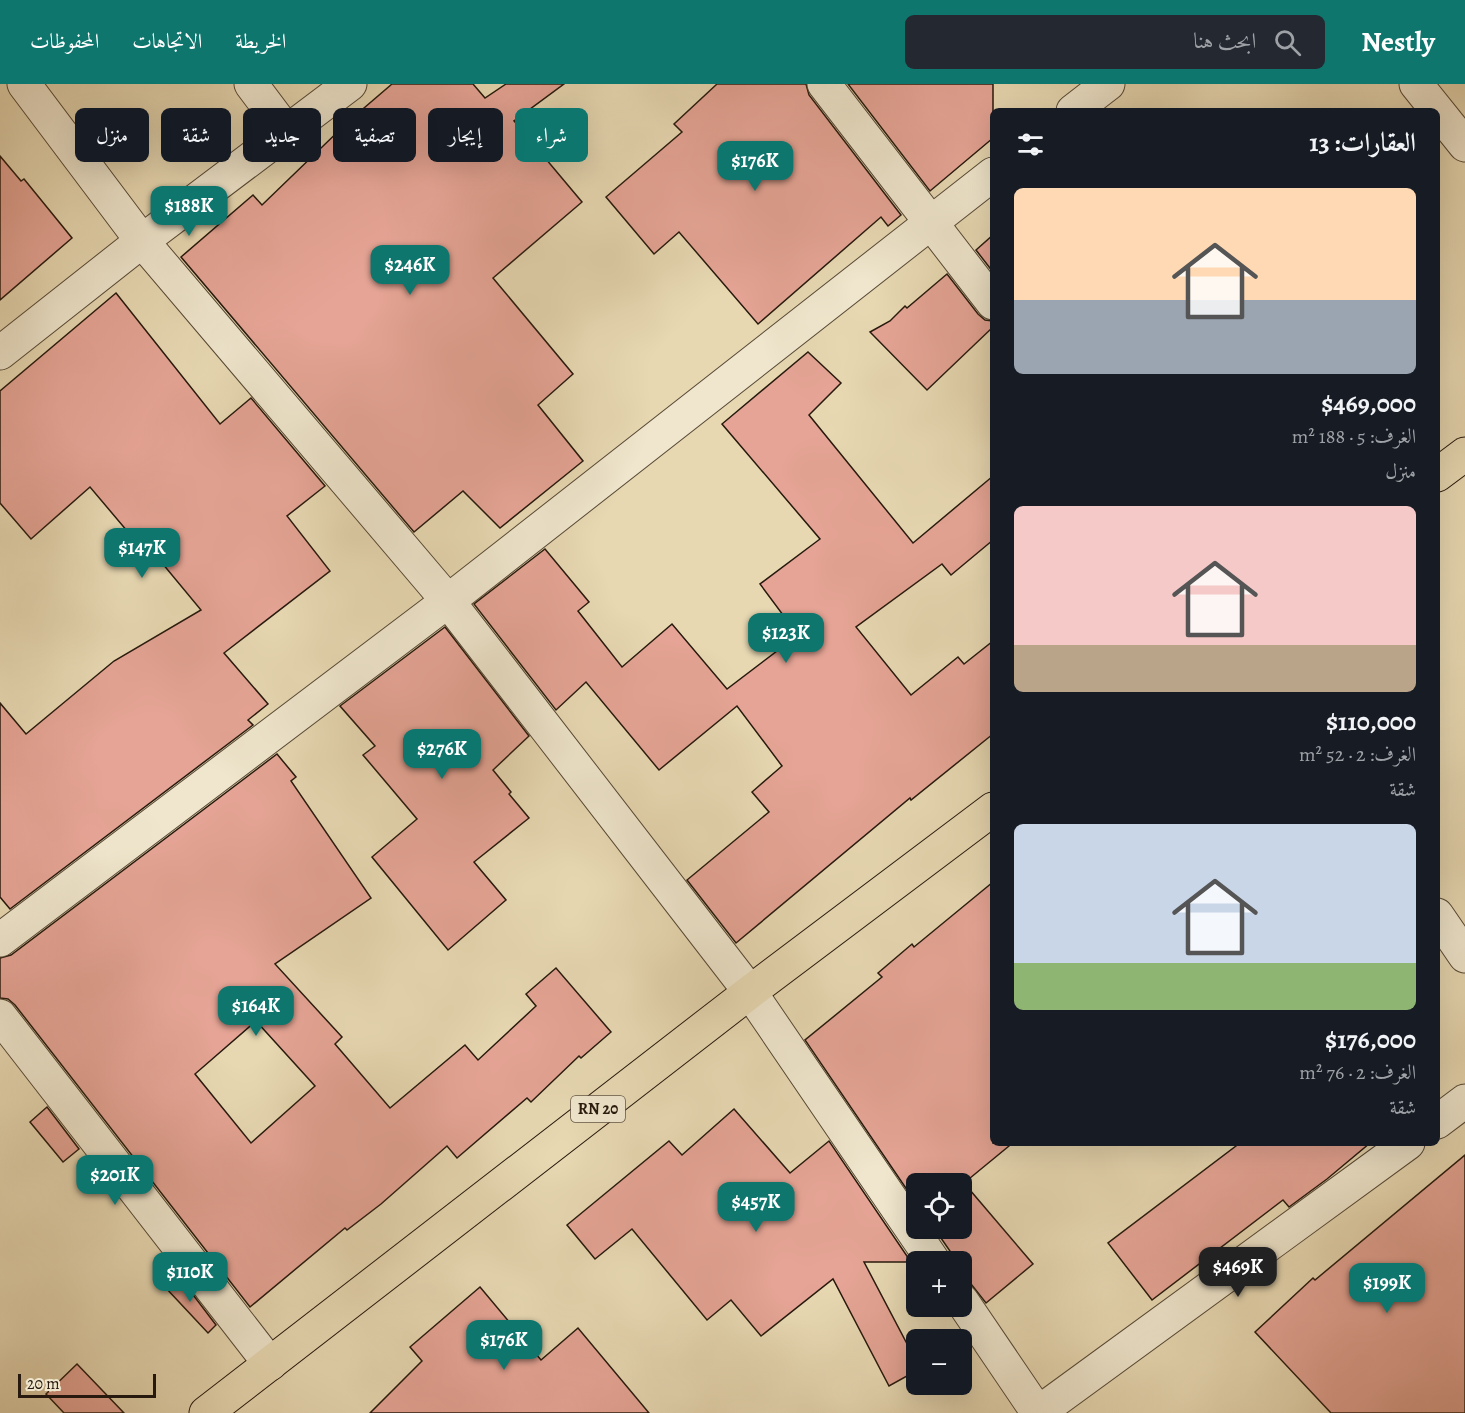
<!DOCTYPE html>
<html lang="ar">
<meta charset="utf-8">
<style>
body{margin:0;font-family:Alegreya,Amiri,serif;background:#242831;color:#f1f3f6;direction:rtl;height:100vh;display:flex;flex-direction:column;font-size:22px;white-space:nowrap}
*{box-sizing:border-box;margin:0}
p{font-size:20px;color:#9ea1a6}
.icon{flex:none;width:33px;height:33px;fill:none;stroke:currentColor;stroke-width:2;stroke-linecap:round;stroke-linejoin:round}
.map{position:relative;flex:1;overflow:hidden;direction:ltr}
.panel{position:absolute;left:990px;top:24px;width:450px;height:1038px;display:flex;flex-direction:column;background:#171b24;border-radius:9px;box-shadow:0 6px 24px #0002;direction:rtl}
.panel>*{flex:none}
.top-card{position:absolute;left:18px;top:24px;width:570px;height:54px;direction:rtl;display:flex;gap:12px}
.buttons{position:absolute;left:906px;top:1089px;display:grid;gap:12px}
.buttons a{display:grid;place-items:center;width:66px;height:66px;border-radius:9px;background:#171b24;box-shadow:0 6px 24px #0002;font-size:30px}
.scale{position:absolute;left:18px;bottom:15px;width:138px;box-sizing:border-box;padding-left:6px;border:3px solid #27190d;border-top:0;font-size:16px;line-height:21px;white-space:nowrap;color:#27190d;-webkit-text-stroke:4px #efe6cd;paint-order:stroke}
.price{position:absolute;translate:-50% -51px;padding:0 14px;border-radius:12px;background:#0f766e;color:#fff;font-size:20px;line-height:39px;filter:drop-shadow(0 2px 3px #0008)}
.price::after{content:'';position:absolute;left:50%;top:36px;width:18px;height:14px;margin-left:-9px;background:inherit;clip-path:polygon(0 0,100% 0,50% 100%)}
.price.selected{background:#222;color:#fff}
ul{padding:0;list-style:none}
li{display:grid;align-content:center;gap:12px;height:318px;padding:0 24px}
li span{display:grid;place-items:center;height:186px;border-radius:9px;color:#555}
li>.icon{margin-inline-start:auto}
span .icon{width:108px;height:108px;fill:#fffc;stroke-width:1}
li b{font-size:26px}
h2{display:flex;justify-content:space-between;align-items:center;height:72px;padding:0 24px;font-size:26px}
.tag{padding:0 21px;border-radius:9px;background:#171b24;box-shadow:0 6px 24px #0002;font-size:21px;line-height:54px}
.tag.selected{background:#0f766e;color:#fff}
header{display:flex;align-items:center;gap:36px;box-sizing:border-box;height:84px;padding:0 30px;background:#0f766e;color:#fff}
header strong{font-size:28px}
nav{display:flex;gap:33px;margin-inline-start:auto;font-size:21px}
.search{width:420px;height:54px;background:#242831;display:flex;align-items:center;gap:15px;box-sizing:border-box;padding:0 21px;border-radius:9px;color:#9ea1a6;font-size:22px}
.map>svg:first-child{display:block}
.building{fill:#e5a495;stroke:#27190d;stroke-width:1.5;fill-rule:evenodd}
.lines{fill:none;stroke-linecap:round;stroke-linejoin:round}
.minor-casing{stroke:#574936;stroke-width:35}
.tertiary-casing{stroke:#574936;stroke-width:35}
.trunk-casing{stroke:#27190d;stroke-width:35}
.minor{stroke:#efe6cd;stroke-width:33}
.tertiary{stroke:#efe6cd;stroke-width:33}
.trunk{stroke:#e7d8b2;stroke-width:33}
.labels{text-anchor:middle;dominant-baseline:central;stroke-width:4.5;stroke-linejoin:round;paint-order:stroke}
.shield{fill:#efe6cd;stroke:#635647;stroke-width:1.5}
.shield-label{font-size:16px;font-weight:bold;fill:#27190d}
</style>
<header>
<strong>Nestly</strong>
<div class="search"><svg class="icon" aria-label="search" viewBox="0 0 24 24"><circle cx="10" cy="10" r="6"/><path d="M15 15l6 6"/></svg>ابحث هنا</div>
<nav><a>الخريطة</a><a>الاتجاهات</a><a>المحفوظات</a></nav>
</header>
<div class="map">
<svg width="1465" height="1329" viewBox="0 0 1465 1329">
<rect width="100%" height="100%" fill="#e7d8b2"/>
<filter id="stains"><feTurbulence type="fractalNoise" baseFrequency=".00333" numOctaves="4"/><feColorMatrix values="0 0 0 0 .2 0 0 0 0 .09 0 0 0 0 .02 0 0 0 .5 -.17"/></filter>
<radialGradient id="worn" r=".72"><stop offset=".6" stop-color="#630" stop-opacity="0"/><stop offset="1" stop-color="#630" stop-opacity=".3"/></radialGradient>
<!-- building -->
<g class="building">
<path d="M392,0H473L485,14L506,0H564L514,37L582,118L493,194L573,290L538,321L583,377L500,444L463,407L414,448L181,173L253,111L262,121L350,36Z"/>
<path d="M717,0H806L809,11L901,131L888,142L881,133L758,240L679,148L654,170L606,113L682,48L674,40Z"/>
<path d="M848,0H993V54L930,107Z"/>
<path d="M0,72L21,97L24,95L72,154L0,216Z"/>
<path d="M993,151V188L976,166Z"/>
<path d="M947,190L978,230L985,236L993,237V243L927,306L870,248L890,237L905,222L907,224Z"/>
<path d="M116,209L220,340L251,314L325,402L287,432L330,487L224,569L268,620L248,636L253,641L10,825L0,813V619L26,650L114,577L201,526L138,450L133,454L90,403L31,455L0,419V307Z"/>
<path d="M808,268L841,299L809,331L913,459L993,392V456L951,491L942,480L856,543L911,611L958,573L964,580L993,557V650L911,716L910,714L736,859L687,796L769,728L752,708L782,682L737,622L659,686L586,598L556,626L474,520L545,465L589,518L578,527L622,583L672,540L727,605L798,551L760,500L820,455L722,340Z"/>
<path d="M445,543L529,652L493,686L511,708L509,710L529,734L474,778L506,816L448,866L372,773L417,735L363,671L375,662L340,622Z"/>
<path d="M277,670L296,693L291,697L371,814L275,880L342,953L335,960L390,1024L465,961L478,976L536,922L526,910L556,884L611,948L581,974L579,972L531,1018L527,1014L457,1074L447,1062L381,1120L347,1146L345,1144L250,1223L15,921L8,915L0,914V874L11,871ZM256,937L315,1002L251,1059L195,990Z"/>
<path d="M993,798V1059H1006L1009,1062L964,1099L1033,1180L986,1219L971,1200L962,1198V1178H953L950,1167L934,1144H962V1100H916V1119L805,956L882,893L878,889L912,860L914,863Z"/>
<path d="M47,1023L79,1065L63,1078L30,1038Z"/>
<path d="M734,1025L790,1089L829,1057L911,1178H864L916,1277V1287L889,1302L833,1195L761,1252L731,1216L707,1236L632,1145L595,1175L567,1141L669,1057L682,1071Z"/>
<path d="M1240,1059H1370L1327,1095L1289,1123L1283,1116L1152,1216L1108,1159Z"/>
<path d="M1465,1071V1329H1331L1255,1248L1313,1194L1315,1196Z"/>
<path d="M178,1191L216,1241L208,1249L165,1203Z"/>
<path d="M480,1203L541,1276L578,1244L649,1329H370L422,1277L410,1263Z"/>
<path d="M77,1280L124,1329H64L46,1310Z"/>
</g>
<g class="lines">
<defs>
<g id="minor">
<path d="M251,0L287,48"/>
<path d="M824,0L993,219"/>
<path d="M1416,0L1465,61"/>
<path d="M1073,27L1108,0"/>
<path d="M0,269L142,157L350,0"/>
<path d="M1437,831L1465,872"/>
<path d="M0,856L448,517L993,90"/>
<path d="M750,908L934,1178"/>
<path d="M0,932L270,1280"/>
<path d="M1437,1038L1465,1017"/>
<path d="M962,1217L1038,1329"/>
<path d="M1038,1329L1408,1059"/>
</g>
<path id="tertiary" d="M24,0L142,157L448,517L750,908"/>
<g id="trunk">
<path d="M1437,391L1465,370"/>
<path d="M206,1329L750,908L993,725"/>
</g>
</defs>
<!-- minor casing -->
<use href="#minor" class="minor-casing"/>
<!-- tertiary casing -->
<use href="#tertiary" class="tertiary-casing"/>
<!-- trunk casing -->
<use href="#trunk" class="trunk-casing"/>
<!-- minor -->
<use href="#minor" class="minor"/>
<!-- tertiary -->
<use href="#tertiary" class="tertiary"/>
<!-- trunk -->
<use href="#trunk" class="trunk"/>
</g>
<g class="labels">
<!-- shield labels -->
<rect class="shield" x="571" y="1012" width="54" height="26" rx="4.5"/>
<g class="shield-label">
<text x="598" y="1025">RN 20</text>
</g>
</g>
<rect width="100%" height="100%" filter="url(#stains)"/>
<rect width="100%" height="100%" fill="url(#worn)"/>
</svg>
<div class="buttons">
<a><svg class="icon" aria-label="locate" viewBox="0 0 24 24"><circle cx="12" cy="12" r="6"/><path d="M12 2v4M12 18v4M2 12h4M18 12h4"/></svg></a>
<a>+</a>
<a>−</a>
</div>
<div class="scale">20 m</div>
<b class="price" style="left:755px;top:108px">$176K</b>
<b class="price" style="left:189px;top:153px">$188K</b>
<b class="price" style="left:410px;top:212px">$246K</b>
<b class="price" style="left:142px;top:495px">$147K</b>
<b class="price" style="left:786px;top:580px">$123K</b>
<b class="price" style="left:442px;top:696px">$276K</b>
<b class="price" style="left:256px;top:953px">$164K</b>
<b class="price" style="left:115px;top:1122px">$201K</b>
<b class="price" style="left:756px;top:1149px">$457K</b>
<b class="price selected" style="left:1238px;top:1214px">$469K</b>
<b class="price" style="left:190px;top:1219px">$110K</b>
<b class="price" style="left:1387px;top:1230px">$199K</b>
<b class="price" style="left:504px;top:1287px">$176K</b>
<div class="top-card">
<a class="tag selected">شراء</a>
<a class="tag">إيجار</a>
<a class="tag">تصفية</a>
<a class="tag">جديد</a>
<a class="tag">شقة</a>
<a class="tag">منزل</a>
</div>
<section class="panel">
<h2>العقارات: 13<svg class="icon" aria-label="filters" viewBox="0 0 24 24"><path d="M4 7h16M4 17h16"/><circle cx="9" cy="7" r="2"/><circle cx="15" cy="17" r="2"/></svg></h2>
<ul>
<li><span style="background:linear-gradient(#ffd9b3 60%,#9aa5b1 0)"><svg class="icon" aria-label="home" viewBox="0 0 24 24"><path d="M3 11l9-7 9 7M6 9v11h12V9"/></svg></span><div><b>$469,000</b><p>الغرف: 5 · 188 m²</p><p>منزل</p></div></li>
<li><span style="background:linear-gradient(#f6c9c9 75%,#b9a48a 0)"><svg class="icon" aria-label="home" viewBox="0 0 24 24"><path d="M3 11l9-7 9 7M6 9v11h12V9"/></svg></span><div><b>$110,000</b><p>الغرف: 2 · 52 m²</p><p>شقة</p></div></li>
<li><span style="background:linear-gradient(#c9d6e8 75%,#8fb573 0)"><svg class="icon" aria-label="home" viewBox="0 0 24 24"><path d="M3 11l9-7 9 7M6 9v11h12V9"/></svg></span><div><b>$176,000</b><p>الغرف: 2 · 76 m²</p><p>شقة</p></div></li>
</ul>
</section>
</div>
